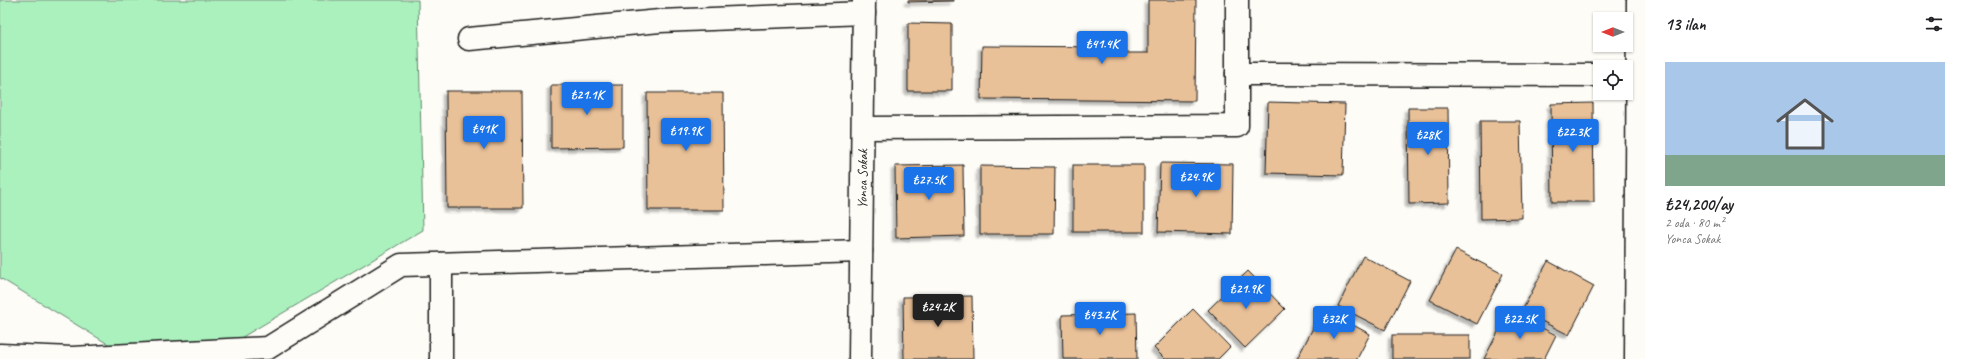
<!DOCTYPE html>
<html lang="tr">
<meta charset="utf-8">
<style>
body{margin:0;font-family:Caveat,sans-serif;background:#f6f6f6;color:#202124;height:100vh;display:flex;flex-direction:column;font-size:15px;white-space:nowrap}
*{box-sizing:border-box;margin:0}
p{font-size:13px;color:#757577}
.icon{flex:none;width:22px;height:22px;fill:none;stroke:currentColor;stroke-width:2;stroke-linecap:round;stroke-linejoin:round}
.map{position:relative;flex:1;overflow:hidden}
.sheet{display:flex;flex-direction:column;background:#fff;width:320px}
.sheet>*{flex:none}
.needle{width:26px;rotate:270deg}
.controls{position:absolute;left:1593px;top:12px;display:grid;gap:8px}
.controls a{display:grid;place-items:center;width:40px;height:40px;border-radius:0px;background:#fff;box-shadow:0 1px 3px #0004;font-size:20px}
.price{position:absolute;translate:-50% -34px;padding:0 9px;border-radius:4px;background:#1a73e8;color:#fff;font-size:13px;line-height:26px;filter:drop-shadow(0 1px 2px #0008)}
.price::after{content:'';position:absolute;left:50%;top:24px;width:12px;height:9px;margin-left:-6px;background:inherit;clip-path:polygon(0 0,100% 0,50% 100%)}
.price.active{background:#222;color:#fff}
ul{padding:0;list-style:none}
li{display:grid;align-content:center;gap:8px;height:212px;padding:0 20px}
li span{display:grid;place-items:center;height:124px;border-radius:0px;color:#555}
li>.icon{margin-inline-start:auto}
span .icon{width:72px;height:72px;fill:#fffc;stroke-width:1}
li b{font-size:17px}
h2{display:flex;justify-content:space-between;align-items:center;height:48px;padding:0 20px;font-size:17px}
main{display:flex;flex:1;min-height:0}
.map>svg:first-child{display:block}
.green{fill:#abf1be;stroke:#64866d}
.building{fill:#e9c199;stroke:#1c1c1c;filter:url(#shadow)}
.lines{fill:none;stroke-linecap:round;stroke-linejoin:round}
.minor-casing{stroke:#1c1c1c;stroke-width:25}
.minor{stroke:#fdfcf7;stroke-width:22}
.labels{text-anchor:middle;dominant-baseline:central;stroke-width:3;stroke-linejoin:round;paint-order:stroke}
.street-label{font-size:14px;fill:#1c1c1c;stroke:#fdfcf7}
</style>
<main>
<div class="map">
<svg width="1645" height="359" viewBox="0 0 1645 359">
<defs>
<filter id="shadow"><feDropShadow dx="-3.5" dy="3.5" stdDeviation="1" flood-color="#0004"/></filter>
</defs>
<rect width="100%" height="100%" fill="#fdfcf7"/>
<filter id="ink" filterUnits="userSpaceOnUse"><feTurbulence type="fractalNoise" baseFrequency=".025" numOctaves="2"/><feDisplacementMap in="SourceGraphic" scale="8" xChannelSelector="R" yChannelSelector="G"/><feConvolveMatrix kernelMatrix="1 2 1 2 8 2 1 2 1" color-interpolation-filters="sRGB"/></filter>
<g filter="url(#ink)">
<!-- green -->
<path class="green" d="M0,0H418L423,230L217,352L109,359L108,344L0,278Z"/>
<!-- building -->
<g class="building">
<path d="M908,0H953V1L908,2Z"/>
<path d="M1148,0H1196L1195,101L981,99L982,46L1111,47V53H1148Z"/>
<path d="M908,23L952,24V91H908Z"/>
<path d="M551,85H623V147L551,148Z"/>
<path d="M446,91H522L523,208H447Z"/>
<path d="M647,93H723L724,210H648Z"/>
<path d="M1268,102L1345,104L1343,175L1266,173Z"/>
<path d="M1593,103L1594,202H1552L1551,104Z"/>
<path d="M1408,108H1448L1449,203L1409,204Z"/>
<path d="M1480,121H1520L1522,218L1481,219Z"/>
<path d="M1160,163L1233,164L1232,234L1158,232Z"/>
<path d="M963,165L964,236L896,238L895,166Z"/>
<rect x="1073" y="165" width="71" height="67"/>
<path d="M980,166L1055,167L1054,234H980Z"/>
<path d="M1456,250L1503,274L1477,324L1430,300Z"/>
<path d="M1363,256L1410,281L1385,330L1338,306Z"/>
<path d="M1548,261L1594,286L1569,335L1522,311Z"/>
<path d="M1248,271L1285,309L1245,348L1208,310Z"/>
<path d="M972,296L973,359H904L903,297Z"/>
<path d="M1193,309L1230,347L1218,359H1165L1154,348Z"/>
<path d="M1323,309L1370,334L1357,359H1297Z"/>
<path d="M1509,311L1556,335L1544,359H1484Z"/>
<path d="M1136,313L1137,359H1063L1062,315Z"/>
<rect x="1392" y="335" width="78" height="24"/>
</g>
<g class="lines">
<defs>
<g id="minor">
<path d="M469,39L660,21L864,13"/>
<path d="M1237,74L1600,75"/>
<path d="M863,128L1237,126V0"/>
<path d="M0,355L72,358L268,348L401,265L861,251"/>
<path d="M441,359V264"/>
<path id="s1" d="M860,359L864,0"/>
<path d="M1636,359L1638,0"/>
</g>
</defs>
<!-- minor casing -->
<use href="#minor" class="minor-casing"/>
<!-- minor -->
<use href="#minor" class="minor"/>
</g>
</g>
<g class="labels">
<!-- street labels -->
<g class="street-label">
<text stroke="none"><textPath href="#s1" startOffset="180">Yonca Sokak</textPath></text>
</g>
</g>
</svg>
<div class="controls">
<a><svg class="needle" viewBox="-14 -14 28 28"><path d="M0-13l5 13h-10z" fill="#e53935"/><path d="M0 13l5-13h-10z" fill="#757577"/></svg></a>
<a><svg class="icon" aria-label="locate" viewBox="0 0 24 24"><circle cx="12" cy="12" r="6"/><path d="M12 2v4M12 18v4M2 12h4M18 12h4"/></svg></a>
</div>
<b class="price" style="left:1102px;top:65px">₺41.4K</b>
<b class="price" style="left:587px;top:116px">₺21.1K</b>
<b class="price" style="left:484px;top:150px">₺41K</b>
<b class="price" style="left:686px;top:152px">₺19.9K</b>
<b class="price" style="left:1573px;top:153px">₺22.3K</b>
<b class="price" style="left:1428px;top:156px">₺28K</b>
<b class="price" style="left:1196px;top:198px">₺24.9K</b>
<b class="price" style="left:929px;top:201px">₺27.5K</b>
<b class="price" style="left:1246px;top:310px">₺21.9K</b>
<b class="price active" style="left:938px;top:328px">₺24.2K</b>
<b class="price" style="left:1100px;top:336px">₺43.2K</b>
<b class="price" style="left:1334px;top:340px">₺32K</b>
<b class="price" style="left:1520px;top:340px">₺22.5K</b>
</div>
<section class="sheet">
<h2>13 ilan<svg class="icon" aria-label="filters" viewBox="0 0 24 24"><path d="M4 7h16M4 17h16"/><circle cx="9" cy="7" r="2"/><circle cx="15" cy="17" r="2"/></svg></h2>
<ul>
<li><span style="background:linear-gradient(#a9c7e8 75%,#7fa58c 0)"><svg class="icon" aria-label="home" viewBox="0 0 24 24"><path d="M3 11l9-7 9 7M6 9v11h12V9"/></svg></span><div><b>₺24,200/ay</b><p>2 oda · 80 m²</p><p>Yonca Sokak</p></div></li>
</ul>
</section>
</main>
